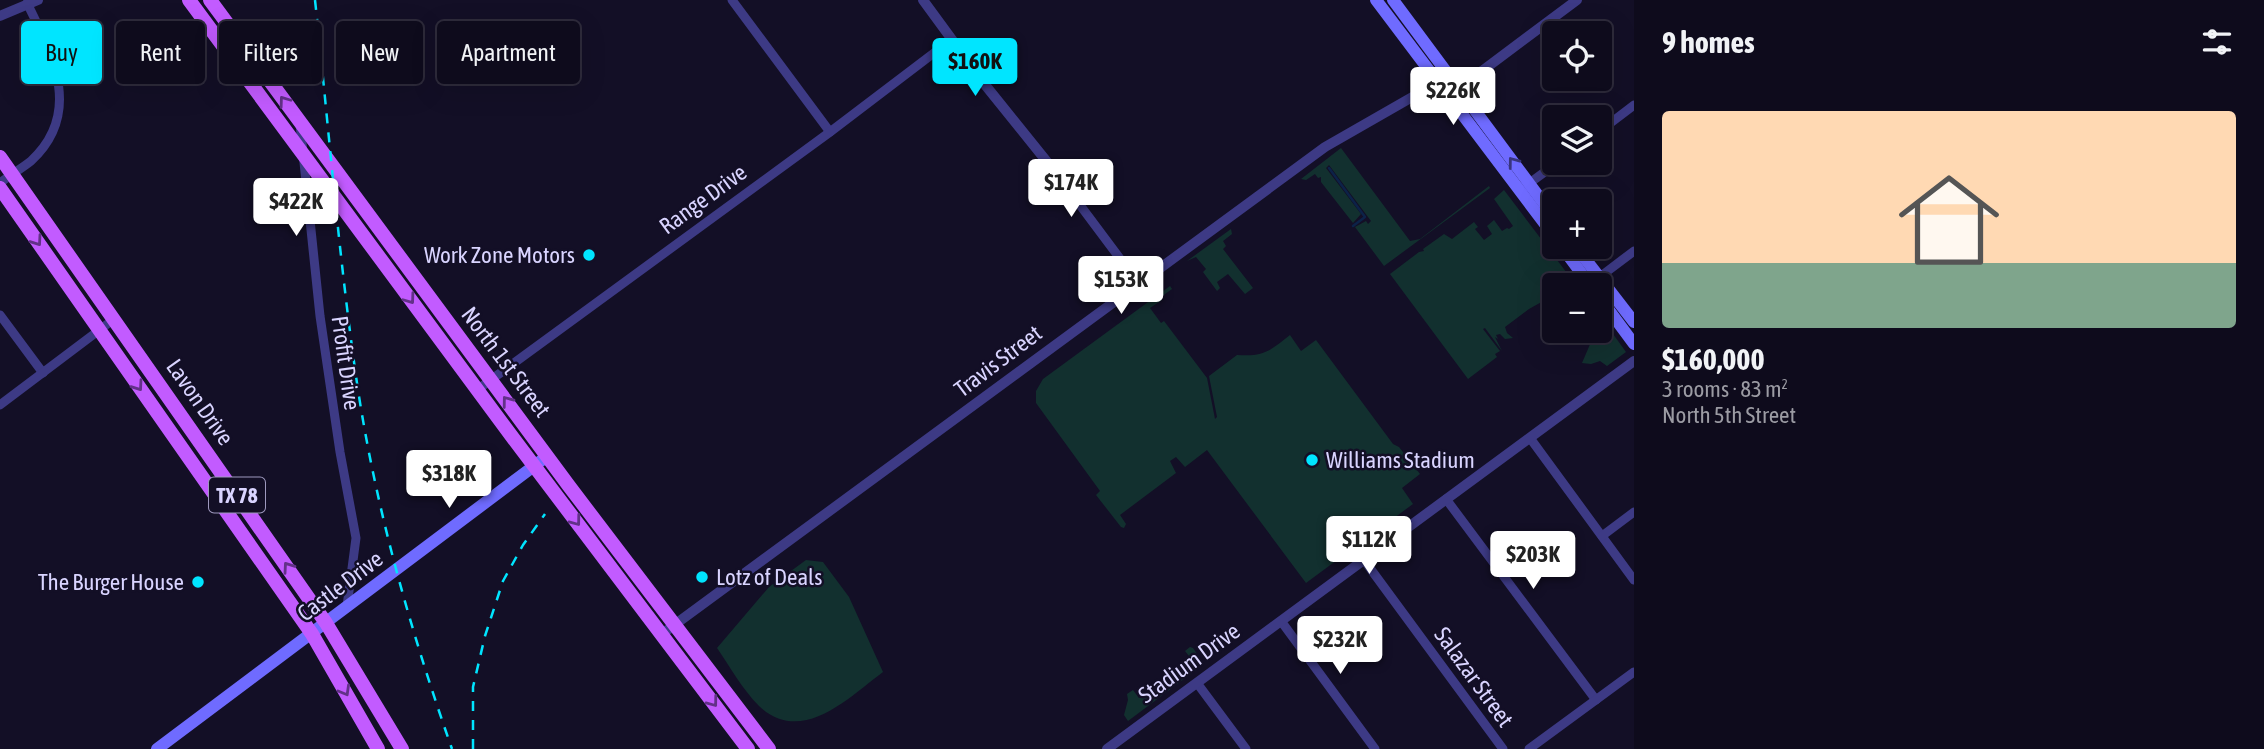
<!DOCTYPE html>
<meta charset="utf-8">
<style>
body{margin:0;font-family:"Asap Condensed",sans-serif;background:#1c1929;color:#f1f3f6;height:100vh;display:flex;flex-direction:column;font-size:26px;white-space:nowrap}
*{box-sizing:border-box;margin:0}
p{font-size:23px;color:#9b9ba3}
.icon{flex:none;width:38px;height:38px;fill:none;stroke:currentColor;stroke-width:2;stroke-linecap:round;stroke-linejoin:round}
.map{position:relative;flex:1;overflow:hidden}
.sheet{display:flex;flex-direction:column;background:#0e0b1c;width:630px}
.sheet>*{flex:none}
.banner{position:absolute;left:21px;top:21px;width:665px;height:63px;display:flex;gap:14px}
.buttons{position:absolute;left:1542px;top:21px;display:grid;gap:14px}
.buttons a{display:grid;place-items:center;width:70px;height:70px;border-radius:7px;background:#0e0b1c;box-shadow:0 7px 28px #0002,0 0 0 2px #2e2b3b;font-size:35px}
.price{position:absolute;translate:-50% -60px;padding:0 16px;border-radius:7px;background:#fff;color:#222;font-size:23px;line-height:46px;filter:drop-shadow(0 2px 4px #0008)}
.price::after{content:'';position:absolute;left:50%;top:42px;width:21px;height:16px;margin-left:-10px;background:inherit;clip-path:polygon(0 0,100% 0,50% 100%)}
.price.current{background:#00e5ff;color:#111}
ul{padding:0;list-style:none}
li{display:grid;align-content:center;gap:14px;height:371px;padding:0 28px}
li span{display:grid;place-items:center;height:217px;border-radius:7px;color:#555}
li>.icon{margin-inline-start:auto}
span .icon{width:126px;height:126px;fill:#fffc;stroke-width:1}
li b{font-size:30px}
h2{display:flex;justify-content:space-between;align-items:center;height:84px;padding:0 28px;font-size:30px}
.chip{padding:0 24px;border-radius:7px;background:#0e0b1c;box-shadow:0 7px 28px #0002,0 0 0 2px #2e2b3b;font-size:24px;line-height:63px}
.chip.current{background:#00e5ff;color:#111}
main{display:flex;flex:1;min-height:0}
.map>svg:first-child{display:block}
.green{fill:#12302f}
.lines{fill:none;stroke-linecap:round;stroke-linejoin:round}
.stream{stroke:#0c2248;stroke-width:2.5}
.minor{stroke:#3d3a85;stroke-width:9}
.tertiary{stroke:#3d3a85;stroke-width:10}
.secondary{stroke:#6f6bff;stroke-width:12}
.primary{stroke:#c25bff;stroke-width:14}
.rail{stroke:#00e5ff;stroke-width:2.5;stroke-dasharray:10 9;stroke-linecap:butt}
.oneway{stroke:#623188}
.oneway2{stroke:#38347d}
.poi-dot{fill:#00e5ff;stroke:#130f26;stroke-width:2.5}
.labels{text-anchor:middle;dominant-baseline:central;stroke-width:5;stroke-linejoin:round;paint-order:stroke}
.shield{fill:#130f26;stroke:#9e99be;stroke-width:2}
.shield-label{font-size:21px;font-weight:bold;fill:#d9d4ff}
.street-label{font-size:23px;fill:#d9d4ff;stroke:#130f26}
.poi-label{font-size:23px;fill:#d9d4ff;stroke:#130f26;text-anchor:end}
</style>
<main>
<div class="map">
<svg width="1634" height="749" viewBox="0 0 1634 749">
<rect width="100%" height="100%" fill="#130f26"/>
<!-- green -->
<g class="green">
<path d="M1341,148L1410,241L1420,239L1489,186L1490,188L1384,266L1355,227L1366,221L1368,224L1371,221L1329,165L1326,168L1361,214L1353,223L1321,182V177L1318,178L1315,174L1306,180L1301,179Z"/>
<path d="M1504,190L1576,285H1554V295L1529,309L1505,327L1507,333L1513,338L1505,339L1500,334L1496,335L1498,339L1495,337L1502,351L1485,328L1483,329L1500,351L1495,354L1497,357L1468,379L1390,274L1419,252L1424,251L1423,249L1444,234L1452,239L1474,222L1478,227L1475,229L1484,240L1492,234L1487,226L1494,220L1502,231L1507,228L1509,229L1513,226L1494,199Z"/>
<path d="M1231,229L1232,234L1223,241L1226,246L1223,249L1253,288L1245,294L1228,274L1217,282L1220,288L1217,291L1203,272L1206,269L1196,257L1187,261Z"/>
<path d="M1170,286L1172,289L1161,297L1162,300L1150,308L1161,323L1164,321L1207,378L1215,419L1217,417L1209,376L1237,355C1263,357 1270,351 1290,335L1301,351L1316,340L1393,444L1399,447L1420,474L1402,488L1413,504L1306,583L1207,450L1185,467L1176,457L1170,461L1176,473L1120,515L1126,524L1124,528L1121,527L1096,495L1100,491L1036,403V391L1043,379Z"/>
<path d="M1600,316L1626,352L1607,366L1600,361L1591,364L1582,363L1591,342L1590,331H1600Z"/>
<path d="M806,560L823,562L849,597L883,672C848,698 802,746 759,706C743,690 730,667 717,648L769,587Z"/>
<path d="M1190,647L1193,648L1204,664L1128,721L1124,715L1128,700L1127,694L1133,690L1139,698L1145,693L1150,698L1190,668L1185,660L1189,656L1185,651Z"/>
</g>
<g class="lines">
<!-- stream -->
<path class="stream" d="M1329,168L1365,217L1353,226"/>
<!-- minor -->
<g class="minor">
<path d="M732,0L830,132"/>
<path d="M300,124L320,316L340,452L356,538L347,606"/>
<path d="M1600,131L1634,105"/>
<path d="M1056,173L1139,284"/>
<path d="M0,183C10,175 21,169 31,161C83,113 53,56 27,3"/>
<path d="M1524,187L1557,163"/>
<path d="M1597,279L1634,251"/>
<path d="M0,315L43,373"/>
<path d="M477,390L830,132L951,40"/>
<path d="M0,405L114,319"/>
<path d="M1530,438L1634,580"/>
<path d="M1446,499L1596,700"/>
<path d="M1602,536L1634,512"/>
<path d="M1364,560L1503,749"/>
<path d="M1281,621L1375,749"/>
<path d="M1197,683L1246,749"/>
<path d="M1529,749L1634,672"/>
</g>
<!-- tertiary -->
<g class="tertiary">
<path d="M923,0L986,86L1056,173"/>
<path d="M0,16L38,0"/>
<path d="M662,634L1325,147L1421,92L1469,78L1482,71L1577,0"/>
<path d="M1107,749L1634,361"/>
</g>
<!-- secondary -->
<g class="secondary">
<path d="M1376,0L1554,236"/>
<path d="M1393,0L1554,217"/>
<path d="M1562,247L1590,285"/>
<path d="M1576,247L1634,322"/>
<path d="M1600,298L1634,344"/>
<path d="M157,749L542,460"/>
</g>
<!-- primary -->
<g class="primary">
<path d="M189,0L513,438L748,749"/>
<path d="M210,0L569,486L769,749"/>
<path d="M0,157L326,623L402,749"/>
<path d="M0,188L312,634L378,749"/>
<path d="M308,208L318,197L332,192"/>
</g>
<!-- rail -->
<g class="rail">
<path d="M315,0C329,130 339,261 358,390C377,513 411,632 452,749"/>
<path d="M473,749V687L485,636L503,581L523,545L545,514"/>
</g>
</g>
<!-- one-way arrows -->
<defs><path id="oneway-chevron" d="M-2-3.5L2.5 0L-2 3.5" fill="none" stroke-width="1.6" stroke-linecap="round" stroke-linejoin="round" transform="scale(1.75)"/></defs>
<g class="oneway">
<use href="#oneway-chevron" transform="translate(284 101) rotate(-126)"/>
<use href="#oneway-chevron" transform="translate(37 241) rotate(55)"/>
<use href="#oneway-chevron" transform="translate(410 299) rotate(54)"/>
<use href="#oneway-chevron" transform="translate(138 386) rotate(55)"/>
<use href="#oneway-chevron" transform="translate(507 401) rotate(-127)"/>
<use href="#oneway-chevron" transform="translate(576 521) rotate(53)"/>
<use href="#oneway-chevron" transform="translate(288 567) rotate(-125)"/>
<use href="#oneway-chevron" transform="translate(345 691) rotate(60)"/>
<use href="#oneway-chevron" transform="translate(713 702) rotate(53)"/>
</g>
<use class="oneway2" href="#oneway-chevron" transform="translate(1513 162) rotate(-127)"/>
<!-- markers -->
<g class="poi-dot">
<circle cx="589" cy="255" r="7"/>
<circle cx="1312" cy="460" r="7"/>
<circle cx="702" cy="577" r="7"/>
<circle cx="198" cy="582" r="7"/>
</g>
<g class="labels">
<!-- shield labels -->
<rect class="shield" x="209" y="477.5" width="56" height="35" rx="5"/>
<g class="shield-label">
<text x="237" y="495">TX 78</text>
</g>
<!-- street labels -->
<g class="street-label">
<text transform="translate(703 199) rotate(-36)">Range Drive</text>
<text transform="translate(998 361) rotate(-37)">Travis Street</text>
<text transform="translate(506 362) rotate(53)">North 1st Street</text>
<text transform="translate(346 363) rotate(82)">Profit Drive</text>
<text transform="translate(200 402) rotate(55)">Lavon Drive</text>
<text transform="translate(340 586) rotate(-37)">Castle Drive</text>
<text transform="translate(1189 663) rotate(-36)">Stadium Drive</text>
<text transform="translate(1474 677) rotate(54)">Salazar Street</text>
</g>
<!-- poi labels -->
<g class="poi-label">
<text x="575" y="255">Work Zone Motors</text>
<text x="1326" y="460" text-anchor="start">Williams Stadium</text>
<text x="716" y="577" text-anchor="start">Lotz of Deals</text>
<text x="184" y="582">The Burger House</text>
</g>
</g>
</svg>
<div class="buttons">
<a><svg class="icon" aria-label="locate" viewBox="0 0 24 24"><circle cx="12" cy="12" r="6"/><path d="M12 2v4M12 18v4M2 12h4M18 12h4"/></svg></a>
<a><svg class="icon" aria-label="layers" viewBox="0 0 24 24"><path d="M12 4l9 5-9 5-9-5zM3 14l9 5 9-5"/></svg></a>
<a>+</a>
<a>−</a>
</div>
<b class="price current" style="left:975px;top:98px">$160K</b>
<b class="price" style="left:1453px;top:127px">$226K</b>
<b class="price" style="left:1071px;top:219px">$174K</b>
<b class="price" style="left:296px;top:238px">$422K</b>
<b class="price" style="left:1121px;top:316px">$153K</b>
<b class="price" style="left:449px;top:510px">$318K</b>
<b class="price" style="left:1369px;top:576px">$112K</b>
<b class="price" style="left:1533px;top:591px">$203K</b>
<b class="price" style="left:1340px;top:676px">$232K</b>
<div class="banner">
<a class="chip current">Buy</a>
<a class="chip">Rent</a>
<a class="chip">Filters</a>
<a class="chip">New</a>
<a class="chip">Apartment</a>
</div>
</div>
<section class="sheet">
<h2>9 homes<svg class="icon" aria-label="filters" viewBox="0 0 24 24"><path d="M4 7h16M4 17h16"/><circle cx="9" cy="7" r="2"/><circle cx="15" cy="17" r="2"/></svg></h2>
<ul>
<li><span style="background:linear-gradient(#ffd9b3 70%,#7fa58c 0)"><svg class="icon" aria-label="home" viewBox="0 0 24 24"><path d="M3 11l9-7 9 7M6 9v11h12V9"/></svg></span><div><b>$160,000</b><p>3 rooms · 83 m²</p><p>North 5th Street</p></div></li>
</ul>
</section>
</main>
